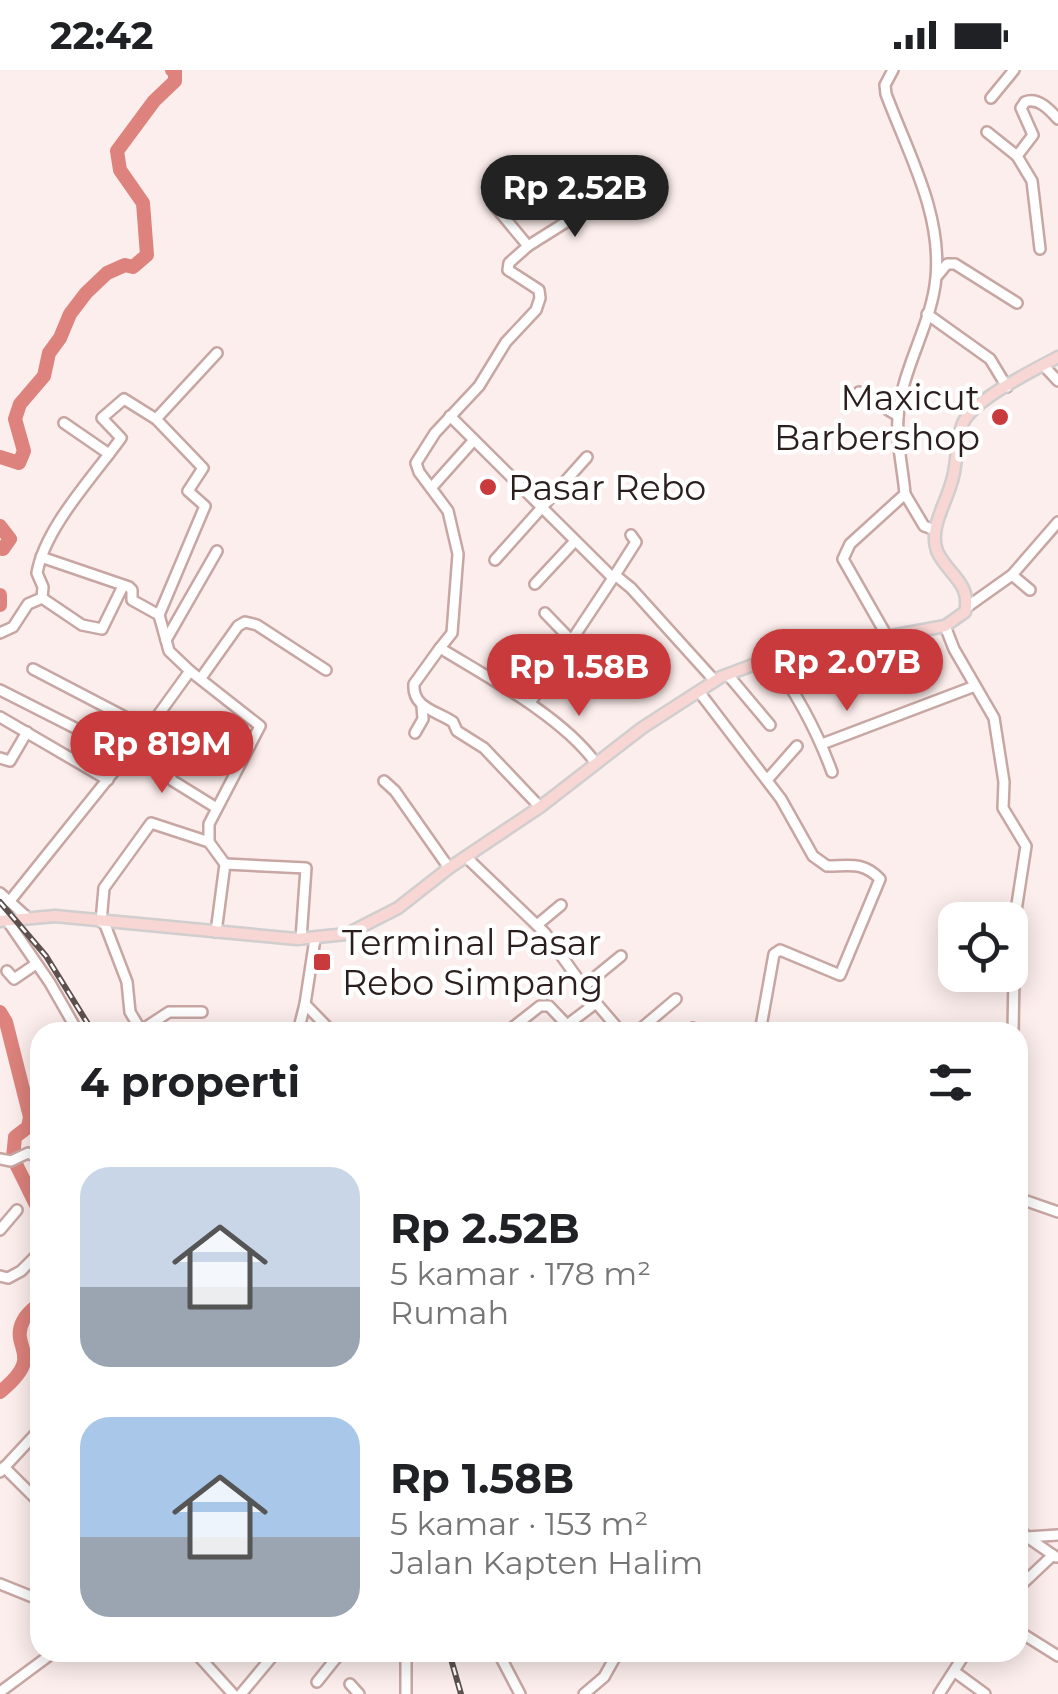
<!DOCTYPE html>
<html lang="id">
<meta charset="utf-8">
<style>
body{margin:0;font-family:Montserrat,sans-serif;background:#f2f2f2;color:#202124;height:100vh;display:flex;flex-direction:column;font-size:38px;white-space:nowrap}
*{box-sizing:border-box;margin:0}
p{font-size:32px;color:#757577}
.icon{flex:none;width:55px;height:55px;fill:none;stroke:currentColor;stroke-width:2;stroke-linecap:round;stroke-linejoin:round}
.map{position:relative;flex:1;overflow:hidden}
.details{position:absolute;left:30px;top:952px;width:998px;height:640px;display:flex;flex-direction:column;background:#fff;border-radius:30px;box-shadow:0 5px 25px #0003}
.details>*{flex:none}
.buttons{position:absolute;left:938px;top:832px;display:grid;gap:20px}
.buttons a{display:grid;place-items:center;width:90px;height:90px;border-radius:20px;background:#fff;box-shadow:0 5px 25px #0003;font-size:50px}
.price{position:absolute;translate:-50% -85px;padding:0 22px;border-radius:35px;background:#c93a3c;color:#fff;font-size:32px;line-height:65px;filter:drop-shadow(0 2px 5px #0008)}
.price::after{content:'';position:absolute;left:50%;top:60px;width:30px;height:22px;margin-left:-15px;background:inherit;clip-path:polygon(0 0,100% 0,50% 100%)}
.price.selected{background:#222;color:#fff}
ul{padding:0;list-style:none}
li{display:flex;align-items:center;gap:30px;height:250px;padding:0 50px}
li span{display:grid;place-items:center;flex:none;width:280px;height:200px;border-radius:30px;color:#555}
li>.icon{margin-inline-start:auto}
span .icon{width:120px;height:120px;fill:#fffc;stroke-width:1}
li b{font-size:42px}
h2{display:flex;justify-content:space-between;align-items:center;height:120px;padding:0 50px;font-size:42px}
.status{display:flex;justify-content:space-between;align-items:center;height:70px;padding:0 50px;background:#fff;direction:ltr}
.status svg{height:28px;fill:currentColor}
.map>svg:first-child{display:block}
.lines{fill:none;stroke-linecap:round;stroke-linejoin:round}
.river{stroke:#dd827c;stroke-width:14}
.minor-casing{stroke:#c7a6a3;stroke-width:14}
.major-casing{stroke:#d0cece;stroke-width:15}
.minor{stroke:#fff;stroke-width:9}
.major{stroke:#f8d6d3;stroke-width:10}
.rail-casing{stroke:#5d514f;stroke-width:6}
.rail{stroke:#fff;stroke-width:2.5;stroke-dasharray:8;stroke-linecap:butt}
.poi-dot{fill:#c93a3c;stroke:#fff;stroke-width:4}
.labels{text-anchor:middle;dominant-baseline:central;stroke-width:9;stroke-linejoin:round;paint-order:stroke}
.poi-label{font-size:35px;fill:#2b1f1e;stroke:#fff;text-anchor:start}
</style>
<div class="status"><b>22:42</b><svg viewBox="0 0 49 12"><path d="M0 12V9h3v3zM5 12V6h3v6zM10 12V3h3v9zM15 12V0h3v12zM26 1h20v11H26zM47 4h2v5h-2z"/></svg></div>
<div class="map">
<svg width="1058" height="1624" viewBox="0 0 1058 1624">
<rect width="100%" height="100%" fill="#fceeec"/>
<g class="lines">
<!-- river -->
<g class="river">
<path d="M0,387L19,393L24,381L15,349L20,334L44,306L49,283L60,268L70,244L86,223L107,203L125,195L133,197L147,185L143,133L120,100L117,81L154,31L175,11V1L172,0"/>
<path d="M0,456L10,469L3,479L0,478"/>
<path d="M0,525V535"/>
<path d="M0,942L6,952L30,1047L28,1057L15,1067L13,1088L40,1143"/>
<path d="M0,1322C47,1284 9,1279 23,1251C26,1244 34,1238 40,1233"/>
</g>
<defs>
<g id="minor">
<path d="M991,28L1014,0"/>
<path d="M987,62L1017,86"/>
<path d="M505,118L494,130V135L528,176L509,193L508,200L539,220L540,228L536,240L506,272L479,316L435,363L416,393L419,402L448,441L458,484L452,563L440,578C489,608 561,646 595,692"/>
<path d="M528,176L598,132"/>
<path d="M1040,179L1032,111L1017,86L1033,65L1021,38L1025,32C1038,27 1049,39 1058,49"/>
<path d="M938,205L947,194H955L1017,233"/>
<path d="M927,244L990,289L1007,317"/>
<path d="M1043,295L1058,311"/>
<path d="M859,322L898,346"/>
<path d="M450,346L613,508L615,505L631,518L715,611"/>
<path d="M64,353L109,384"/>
<path d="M432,417L474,370"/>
<path d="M905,424L924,456L935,460"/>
<path d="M41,487L129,517L132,520V530L159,545"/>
<path d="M495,490L587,387"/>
<path d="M615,505L636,472L631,465"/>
<path d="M1012,505L1030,520"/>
<path d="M535,514L575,471"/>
<path d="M42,528L82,555L102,559L123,516"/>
<path d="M967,537L1012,505L1058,452"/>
<path d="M545,543L572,571"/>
<path d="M945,556L954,579L994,648L1004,712L1003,738L1026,776L1015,847L1013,962"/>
<path d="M0,563L13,557L28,534L42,528L43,517L37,503C45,457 94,406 121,368L102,348L124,329L156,349L217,283"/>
<path d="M888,568L843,489L850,474L905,424C903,399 896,372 898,348C901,299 932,255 936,207C942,143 908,83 886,24L885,15L893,0"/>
<path d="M166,570L217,481"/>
<path d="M440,578L414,614C412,638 437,641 453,652L457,661L484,678L540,737"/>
<path d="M771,588C797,624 817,661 832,702"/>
<path d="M33,599L148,659"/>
<path d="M190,601L260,656L209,754V772L225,794L216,862"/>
<path d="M728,605L770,655"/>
<path d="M201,608L238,556L245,552L257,555L326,600"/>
<path d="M0,620L83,662L124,689"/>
<path d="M700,623L781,729L813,786L827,796C849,796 863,791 880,809L840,905L780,880L774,884L760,962"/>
<path d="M530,633L613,508"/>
<path d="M0,647L108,710"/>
<path d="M415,663L423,649L422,636"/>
<path d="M822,674L975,616"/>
<path d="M135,675L153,687L173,711L215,737"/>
<path d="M0,688L10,691L27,662"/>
<path d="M767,710L797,676"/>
<path d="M384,711L395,721L449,798"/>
<path d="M466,787L545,863L591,927L621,962"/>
<path d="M225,794L306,798L301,869"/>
<path d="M0,823L28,848"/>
<path d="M9,832L148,659L190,601L169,581L159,545L205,436L188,421L203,398L156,349"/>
<path d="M0,840L50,913L78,962"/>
<path d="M101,852L104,818L151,753L209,772"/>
<path d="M104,852L127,912L130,942L142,962"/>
<path d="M537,855L561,835"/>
<path d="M315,869L305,934L332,962"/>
<path d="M7,901L14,909L36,894"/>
<path d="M583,917L621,886"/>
<path d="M140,961L169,942H202"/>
<path d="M298,962L305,934"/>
<path d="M507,962L540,936H549L567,955L596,933"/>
<path d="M637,962L676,929"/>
<path d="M687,962L693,958"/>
<path d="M0,1089L11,1091L28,1083L40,1089"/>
<path d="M1018,1128L1058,1142"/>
<path d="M0,1160L17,1140"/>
<path d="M0,1206L8,1208L21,1201L40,1182"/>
<path d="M4,1397L40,1433"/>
<path d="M0,1402L40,1359"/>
<path d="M1018,1458L1027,1467L1058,1465"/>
<path d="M1018,1468L1027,1467L1056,1487"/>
<path d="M0,1514L40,1530"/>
<path d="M1018,1518L1053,1485"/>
<path d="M1018,1561L1058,1586"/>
<path d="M195,1582L233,1624"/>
<path d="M498,1582L520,1624"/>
<path d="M955,1602L985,1624"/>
<path d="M317,1612L341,1582"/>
<path d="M350,1614L359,1624"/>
<path d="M0,1622L54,1582"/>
<path d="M241,1624L276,1582"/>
<path d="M406,1624V1582"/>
<path d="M584,1624L604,1607L618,1582"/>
<path d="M939,1624L966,1582"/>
</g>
<path id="major" d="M0,851L55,846L297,869L347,864L398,838L449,798L540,737L642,658L721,607L771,588L945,556L965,542C972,513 947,504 937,481C929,459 945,435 951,414C958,395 955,372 963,353C974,329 1034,300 1058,287"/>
</defs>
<!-- minor casing -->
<use href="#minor" class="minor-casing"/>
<!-- major casing -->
<use href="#major" class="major-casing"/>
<!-- minor -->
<use href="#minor" class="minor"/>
<!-- major -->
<use href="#major" class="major"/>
<defs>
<g id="rail">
<path d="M0,832L46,886L93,962"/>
<path d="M449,1582L461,1624"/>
</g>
</defs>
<!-- rail casing -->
<use href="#rail" class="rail-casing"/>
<!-- rail -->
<use href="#rail" class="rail"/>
</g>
<!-- markers -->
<g class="poi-dot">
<circle cx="1000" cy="347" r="10"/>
<circle cx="488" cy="417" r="10"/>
<rect x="312" y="882" width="20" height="20" rx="5"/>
</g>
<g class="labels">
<!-- poi labels -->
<g class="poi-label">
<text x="980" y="327" text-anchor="end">Maxicut<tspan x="980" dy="40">Barbershop</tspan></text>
<text x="508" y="417">Pasar Rebo</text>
<text x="342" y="872">Terminal Pasar<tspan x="342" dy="40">Rebo Simpang</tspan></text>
</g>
</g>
</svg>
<div class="buttons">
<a><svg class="icon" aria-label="locate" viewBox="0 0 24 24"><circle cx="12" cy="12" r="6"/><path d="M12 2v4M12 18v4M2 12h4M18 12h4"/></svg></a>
</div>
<b class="price selected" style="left:575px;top:170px">Rp 2.52B</b>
<b class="price" style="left:847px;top:644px">Rp 2.07B</b>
<b class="price" style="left:579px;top:649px">Rp 1.58B</b>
<b class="price" style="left:162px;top:726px">Rp 819M</b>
<section class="details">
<h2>4 properti<svg class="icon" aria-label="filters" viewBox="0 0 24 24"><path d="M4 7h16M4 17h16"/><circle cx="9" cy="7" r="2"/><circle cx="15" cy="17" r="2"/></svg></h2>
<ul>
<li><span style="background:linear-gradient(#c9d6e8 60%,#9aa5b1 0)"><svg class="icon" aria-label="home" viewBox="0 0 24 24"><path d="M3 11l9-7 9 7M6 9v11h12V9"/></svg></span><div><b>Rp 2.52B</b><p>5 kamar · 178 m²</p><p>Rumah</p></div></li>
<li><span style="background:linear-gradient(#a9c7e8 60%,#9aa5b1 0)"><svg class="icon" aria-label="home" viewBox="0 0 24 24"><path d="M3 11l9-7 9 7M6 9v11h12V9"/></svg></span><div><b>Rp 1.58B</b><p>5 kamar · 153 m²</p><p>Jalan Kapten Halim</p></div></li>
</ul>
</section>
</div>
